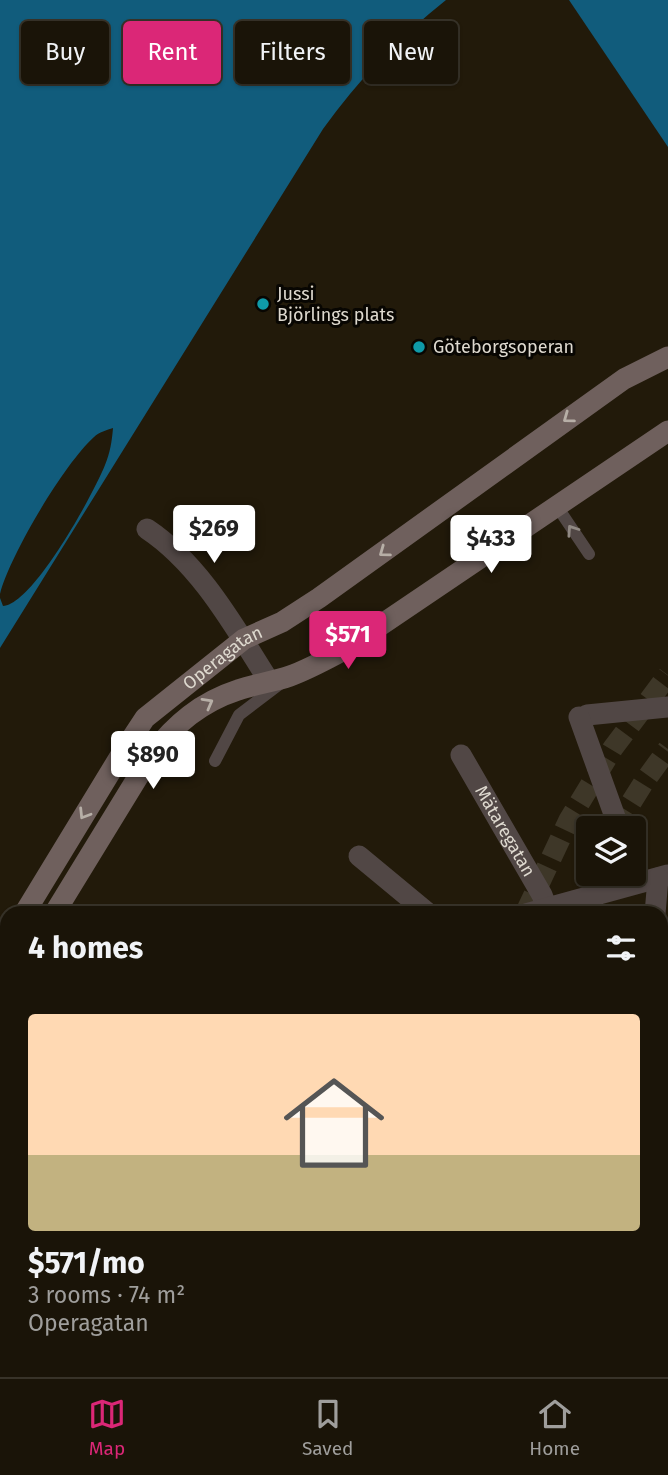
<!DOCTYPE html>
<meta charset="utf-8">
<style>
body{margin:0;font-family:"Fira Sans",sans-serif;background:#231d12;color:#f1f3f6;height:100vh;display:flex;flex-direction:column;font-size:26px;white-space:nowrap}
*{box-sizing:border-box;margin:0}
p{font-size:23px;color:#9f9e9c}
.icon{flex:none;width:38px;height:38px;fill:none;stroke:currentColor;stroke-width:2;stroke-linecap:round;stroke-linejoin:round}
.map{position:relative;flex:1;overflow:hidden}
.details{position:absolute;left:0px;top:906px;width:668px;height:471px;display:flex;flex-direction:column;background:#1a1408;border-radius:21px 21px 0 0;box-shadow:0 2px 5px #0004,0 0 0 2px #383329}
.details>*{flex:none}
.hud{position:absolute;left:21px;top:21px;width:626px;height:63px;display:flex;gap:14px}
.fabs{position:absolute;left:576px;top:816px;display:grid;gap:14px}
.fabs a{display:grid;place-items:center;width:70px;height:70px;border-radius:7px;background:#1a1408;box-shadow:0 2px 5px #0004,0 0 0 2px #383329;font-size:35px}
.price{position:absolute;translate:-50% -60px;padding:0 16px;border-radius:7px;background:#fff;color:#222;font-size:23px;line-height:46px;filter:drop-shadow(0 2px 4px #0008)}
.price::after{content:'';position:absolute;left:50%;top:42px;width:21px;height:16px;margin-left:-10px;background:inherit;clip-path:polygon(0 0,100% 0,50% 100%)}
.price.on{background:#db2777;color:#fff}
ul{padding:0;list-style:none}
li{display:grid;align-content:center;gap:14px;height:371px;padding:0 28px}
li span{display:grid;place-items:center;height:217px;border-radius:7px;color:#555}
li>.icon{margin-inline-start:auto}
span .icon{width:126px;height:126px;fill:#fffc;stroke-width:1}
li b{font-size:30px}
h2{display:flex;justify-content:space-between;align-items:center;height:84px;padding:0 28px;font-size:30px}
.chip{padding:0 24px;border-radius:7px;background:#1a1408;box-shadow:0 2px 5px #0004,0 0 0 2px #383329;font-size:24px;line-height:63px}
.chip.on{background:#db2777;color:#fff}
.tabs{display:flex;justify-content:space-around;align-items:center;height:98px;border-top:2px solid #383329;background:#1a1408;font-size:19px;color:#9f9e9c}
.tabs a{display:grid;justify-items:center;gap:4px}
.tabs .on{color:#db2777}
.map>svg:first-child{display:block}
.water{fill:#115c7c}
.lines{fill:none;stroke-linecap:round;stroke-linejoin:round}
.highway-tunnel{stroke:#3e3728;stroke-width:21;stroke-dasharray:21 10;stroke-linecap:butt}
.lane{stroke:#514745;stroke-width:12}
.street{stroke:#514745;stroke-width:21}
.secondary{stroke:#6f605d;stroke-width:21}
.oneway{stroke:#b7afa7}
.oneway2{stroke:#908983}
.culture-dot{fill:#0f9aa8;stroke:#080602;stroke-width:2.5}
.labels{text-anchor:middle;dominant-baseline:central;stroke-width:6;stroke-linejoin:round;paint-order:stroke}
.poi-label{font-size:18px;fill:#ded9cf;stroke:#080602;text-anchor:start}
.street-label{font-size:18px;fill:#ded9cf;stroke:#080602}
</style>
<div class="map">
<svg width="668" height="1377" viewBox="0 0 668 1377">
<rect width="100%" height="100%" fill="#221a0a"/>
<!-- water -->
<g class="water">
<path d="M0,0H446C399,37 358,80 323,129L0,648V598L3,606C33,605 94,493 105,465C110,453 112,441 113,428C107,430 99,432 94,437C64,464 10,555 0,594Z"/>
<path d="M569,0H668V147Z"/>
</g>
<g class="lines">
<!-- highway-tunnel -->
<g class="highway-tunnel">
<path d="M615,828L644,782L668,749"/>
<path d="M525,914L569,820L613,748L668,675"/>
<path d="M572,914L592,873"/>
<path d="M372,1377L373,1370"/>
<path d="M420,1377L421,1370"/>
</g>
<!-- lane -->
<g class="lane">
<path d="M556,505L589,554"/>
<path d="M215,761L239,715L281,683"/>
<path d="M0,1124L3,1118"/>
</g>
<!-- street -->
<g class="street">
<path d="M147,529C201,565 235,628 269,681"/>
<path d="M587,715L668,707"/>
<path d="M579,717L619,828"/>
<path id="s1" d="M461,755L542,895L547,908"/>
<path d="M359,856L429,914"/>
<path d="M526,914L668,875"/>
<path d="M655,914L658,878"/>
<path d="M662,1076L668,1074"/>
<path d="M662,1278L668,1276"/>
<path d="M163,1370L165,1377"/>
<path d="M648,1370L650,1377"/>
<path d="M327,1377L349,1370"/>
</g>
<!-- secondary -->
<g class="secondary">
<path id="s2" d="M24,914L122,753L145,718L244,639L282,622L319,598L624,379L668,357"/>
<path d="M54,914L152,754C175,724 201,702 238,690C255,684 273,682 290,676C309,669 327,659 344,650L668,431"/>
<path d="M0,960L7,945"/>
<path d="M0,1010L7,991"/>
</g>
</g>
<!-- one-way arrows -->
<defs><path id="oneway-chevron" d="M-2-3.5L2.5 0L-2 3.5" fill="none" stroke-width="1.6" stroke-linecap="round" stroke-linejoin="round" transform="scale(1.75)"/></defs>
<g class="oneway">
<use href="#oneway-chevron" transform="translate(568 418) rotate(144)"/>
<use href="#oneway-chevron" transform="translate(384 552) rotate(144)"/>
<use href="#oneway-chevron" transform="translate(208 703) rotate(-29)"/>
<use href="#oneway-chevron" transform="translate(84 814) rotate(122)"/>
</g>
<use class="oneway2" href="#oneway-chevron" transform="translate(572 530) rotate(-124)"/>
<!-- markers -->
<g class="culture-dot">
<circle cx="263" cy="304" r="7"/>
<circle cx="419" cy="347" r="7"/>
</g>
<g class="labels">
<!-- poi labels -->
<g class="poi-label">
<text x="277" y="294">Jussi<tspan x="277" dy="21">Björlings plats</tspan></text>
<text x="433" y="347">Göteborgsoperan</text>
</g>
<!-- street labels -->
<g class="street-label">
<text stroke="none"><textPath href="#s2" startOffset="329">Operagatan</textPath></text>
<text stroke="none"><textPath href="#s1" startOffset="88">Mätaregatan</textPath></text>
</g>
</g>
</svg>
<div class="fabs">
<a><svg class="icon" aria-label="layers" viewBox="0 0 24 24"><path d="M12 4l9 5-9 5-9-5zM3 14l9 5 9-5"/></svg></a>
</div>
<b class="price" style="left:214px;top:565px">$269</b>
<b class="price" style="left:491px;top:575px">$433</b>
<b class="price on" style="left:348px;top:671px">$571</b>
<b class="price" style="left:153px;top:791px">$890</b>
<div class="hud">
<a class="chip">Buy</a>
<a class="chip on">Rent</a>
<a class="chip">Filters</a>
<a class="chip">New</a>
</div>
<section class="details">
<h2>4 homes<svg class="icon" aria-label="filters" viewBox="0 0 24 24"><path d="M4 7h16M4 17h16"/><circle cx="9" cy="7" r="2"/><circle cx="15" cy="17" r="2"/></svg></h2>
<ul>
<li><span style="background:linear-gradient(#ffd9b3 65%,#c2b280 0)"><svg class="icon" aria-label="home" viewBox="0 0 24 24"><path d="M3 11l9-7 9 7M6 9v11h12V9"/></svg></span><div><b>$571/mo</b><p>3 rooms · 74 m²</p><p>Operagatan</p></div></li>
</ul>
</section>
</div>
<nav class="tabs">
<a class="on"><svg class="icon" aria-label="map" viewBox="0 0 24 24"><path d="M3 6l6-2 6 2 6-2v14l-6 2-6-2-6 2zM9 4v14M15 6v14"/></svg>Map</a>
<a><svg class="icon" aria-label="saved" viewBox="0 0 24 24"><path d="M7 4h10v16l-5-4-5 4z"/></svg>Saved</a>
<a><svg class="icon" aria-label="home" viewBox="0 0 24 24"><path d="M3 11l9-7 9 7M6 9v11h12V9"/></svg>Home</a>
</nav>
